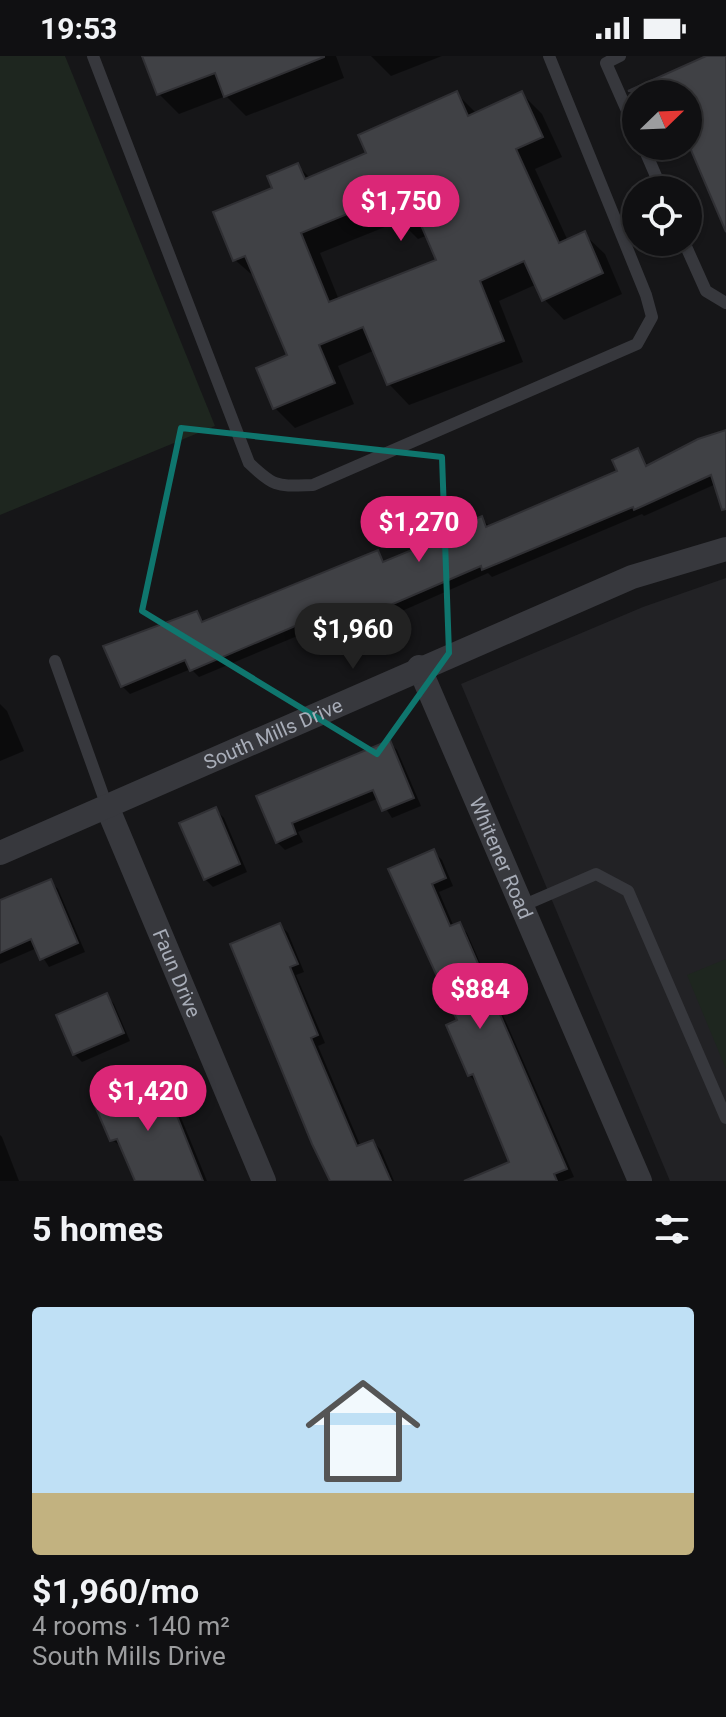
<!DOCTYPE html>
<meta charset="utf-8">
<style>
body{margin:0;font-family:Roboto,sans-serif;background:#19191b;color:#f1f3f6;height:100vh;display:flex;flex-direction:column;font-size:30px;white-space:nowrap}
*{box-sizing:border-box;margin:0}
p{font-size:26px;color:#9c9d9f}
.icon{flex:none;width:44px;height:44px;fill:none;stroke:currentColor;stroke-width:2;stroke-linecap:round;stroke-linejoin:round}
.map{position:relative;height:1125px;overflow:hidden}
.drawer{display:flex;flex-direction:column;background:#101012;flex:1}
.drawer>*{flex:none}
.needle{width:52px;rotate:67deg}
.buttons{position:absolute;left:622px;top:24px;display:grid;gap:16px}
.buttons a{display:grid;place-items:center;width:80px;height:80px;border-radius:50%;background:#101012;box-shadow:0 2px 6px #0004,0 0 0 2px #303032;font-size:40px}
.price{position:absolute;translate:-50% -68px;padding:0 18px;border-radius:28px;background:#db2777;color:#fff;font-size:26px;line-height:52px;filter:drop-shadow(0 2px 4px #0008)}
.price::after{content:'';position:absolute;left:50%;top:48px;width:24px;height:18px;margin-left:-12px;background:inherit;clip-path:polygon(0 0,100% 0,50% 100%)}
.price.on{background:#222;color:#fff}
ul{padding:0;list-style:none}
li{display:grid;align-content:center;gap:16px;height:424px;padding:0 32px}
li span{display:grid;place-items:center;height:248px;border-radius:8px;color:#555}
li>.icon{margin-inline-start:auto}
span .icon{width:144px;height:144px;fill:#fffc;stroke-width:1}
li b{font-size:34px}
h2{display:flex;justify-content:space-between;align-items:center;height:96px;padding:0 32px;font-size:34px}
.status{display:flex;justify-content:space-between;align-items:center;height:56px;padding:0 40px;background:#101012;direction:ltr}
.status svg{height:22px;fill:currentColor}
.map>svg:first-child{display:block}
.built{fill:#222225}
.green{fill:#1e261f}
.shadow{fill:#0007;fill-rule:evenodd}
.building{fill:#404145;stroke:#303034;stroke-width:2;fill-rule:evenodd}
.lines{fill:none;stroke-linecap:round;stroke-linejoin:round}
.lane{stroke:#37383d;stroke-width:12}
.street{stroke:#37383d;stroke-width:24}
.marked{fill:none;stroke:#0f766e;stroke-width:6;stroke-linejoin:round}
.labels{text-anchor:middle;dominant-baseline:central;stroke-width:8;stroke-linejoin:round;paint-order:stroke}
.street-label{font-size:20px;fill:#a8adb8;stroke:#111113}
</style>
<div class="status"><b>19:53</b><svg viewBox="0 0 49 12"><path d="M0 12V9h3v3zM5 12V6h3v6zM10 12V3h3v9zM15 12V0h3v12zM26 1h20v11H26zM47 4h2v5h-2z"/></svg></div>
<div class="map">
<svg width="726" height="1125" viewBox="0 0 726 1125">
<rect width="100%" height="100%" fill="#161618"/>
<!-- built -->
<path class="built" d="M726,522V1125H670L461,628L643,551Z"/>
<!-- green -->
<g class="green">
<path d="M0,0H65L215,370L0,459Z"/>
<path d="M726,903V1013L687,919Z"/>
</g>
<!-- shadow -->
<g class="shadow">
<path d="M144,0H336L344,22L246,60L226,40L179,58L159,38Z"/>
<path d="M371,0H442L391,20Z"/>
<path d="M711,0H726V171L692,91L682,96L676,90H688V38H644L641,31Z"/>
<path d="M456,37L477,58L522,38L542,58L562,101L535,113L568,185L584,178L605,198L622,238L564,264L544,243L537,228L499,245L523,306L409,349L389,328L375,294L338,310L354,348L295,372L275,352L289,301L257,223L235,204L274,133L298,110L310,122L369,98ZM400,165L418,183L428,179L439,205L339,244L320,197Z"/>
<path d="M726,376V438L716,428L644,460L642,458L492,521L488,517L359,574L348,559L199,621L191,613L130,638L122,630L196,557L204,565L377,496L386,507L467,473L481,462L489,470L619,416L637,394L649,411Z"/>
<path d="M0,648L7,655L24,695L0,705Z"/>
<path d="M389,686L397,694L421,750L392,762L379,742L298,776L303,786L285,794L277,786L258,741Z"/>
<path d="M216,754L224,762L247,816L213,831L205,823Z"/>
<path d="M434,796L442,804L453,830L439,836L454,871L459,869L467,877L574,1121L563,1125H495L511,1107L477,1027L469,1019L460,965L391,814Z"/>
<path d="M50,825L58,833L85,896L49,911L37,892L0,908V847Z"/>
<path d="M280,869L288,877L304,916L296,919L325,987L318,990L361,1091L373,1086L381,1094L394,1125H333Z"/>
<path d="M107,940L114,948L130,985L82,1006L74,998Z"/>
<path d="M162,1027L170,1035L207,1125H137L122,1091L112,1084L134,1028L142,1036Z"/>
<path d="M0,1079L2,1081L19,1125H0Z"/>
</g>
<!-- building -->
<g class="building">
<path d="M142,0H324V1L224,41L215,17L157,39Z"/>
<path d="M706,0H726V176L688,87V38L628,35Z"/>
<path d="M457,35L468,60L522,35L543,81L516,93L526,115L559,187L585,175L603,217L542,245L524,205L480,225L504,285L387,329L363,271L319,289L335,327L273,353L256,312L287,299L245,200L233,205L213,156L272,132L267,120L298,107L305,123L366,97L358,79ZM386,142L396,164L415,155L436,204L329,246L301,177Z"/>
<path d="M726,374V453L722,454L711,419L634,454L633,451L482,514L481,510L349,567L342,550L190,615L185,604L121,631L103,590L197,555L202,566L378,494L383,506L465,472L463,468L482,460L486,471L617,415L612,404L638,392L646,410L698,383Z"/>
<path d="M390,684L414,742L382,755L373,734L292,767L296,778L276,787L256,740Z"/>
<path d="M216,751L240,808L204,824L179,767Z"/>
<path d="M434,793L446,822L432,828L450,870L460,866L567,1113L554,1118L557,1125H464L509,1106L473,1018L468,1020L446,969L457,964L388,813Z"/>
<path d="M51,823L78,887L40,904L31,883L0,897V844Z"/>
<path d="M280,867L298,908L290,911L318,979L311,982L357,1090L373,1084L391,1125H330L312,1088L230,888Z"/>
<path d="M107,937L124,977L73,999L56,959Z"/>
<path d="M134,1025L138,1035L163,1025L203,1125H135L117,1083L110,1085L92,1043Z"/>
</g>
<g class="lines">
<!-- lane -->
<g class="lane">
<path d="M93,0L249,407C275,432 277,430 313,429L637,288L652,261L646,239L549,0"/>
<path d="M620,0L606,7L636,75"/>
<path d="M643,90L662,134"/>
<path d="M684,186L706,235L726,247"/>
<path d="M55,605L108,753"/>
<path d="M522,850L596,818L628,835L726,1062"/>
</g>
<!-- street -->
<g class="street">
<path id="s1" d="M419,611L640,1125"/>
<path id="s2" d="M108,753L264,1125"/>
<path id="s3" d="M0,797L632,521L726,493"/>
</g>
</g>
<!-- marked area -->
<path class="marked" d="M181,372L442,401L449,597L377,698L142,555Z"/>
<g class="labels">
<!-- street labels -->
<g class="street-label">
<text stroke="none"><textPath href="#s3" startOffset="298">South Mills Drive</textPath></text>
<text stroke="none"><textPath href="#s1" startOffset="208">Whitener Road</textPath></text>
<text stroke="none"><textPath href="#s2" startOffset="178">Faun Drive</textPath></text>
</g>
</g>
</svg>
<div class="buttons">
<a><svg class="needle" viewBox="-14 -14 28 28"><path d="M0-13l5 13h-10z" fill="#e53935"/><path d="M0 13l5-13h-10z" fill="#9c9d9f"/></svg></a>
<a><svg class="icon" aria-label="locate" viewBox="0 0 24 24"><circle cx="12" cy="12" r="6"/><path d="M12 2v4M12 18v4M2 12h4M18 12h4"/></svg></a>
</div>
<b class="price" style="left:401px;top:187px">$1,750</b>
<b class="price" style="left:419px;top:508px">$1,270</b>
<b class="price on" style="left:353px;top:615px">$1,960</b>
<b class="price" style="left:480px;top:975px">$884</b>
<b class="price" style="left:148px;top:1077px">$1,420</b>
</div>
<section class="drawer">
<h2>5 homes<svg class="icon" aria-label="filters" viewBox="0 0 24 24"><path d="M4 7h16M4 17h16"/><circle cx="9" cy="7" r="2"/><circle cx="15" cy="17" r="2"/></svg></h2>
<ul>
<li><span style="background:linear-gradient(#bfe0f5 75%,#c2b280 0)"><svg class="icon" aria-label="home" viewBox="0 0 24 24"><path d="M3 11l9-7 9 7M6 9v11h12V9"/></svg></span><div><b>$1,960/mo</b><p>4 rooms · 140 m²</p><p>South Mills Drive</p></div></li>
</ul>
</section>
